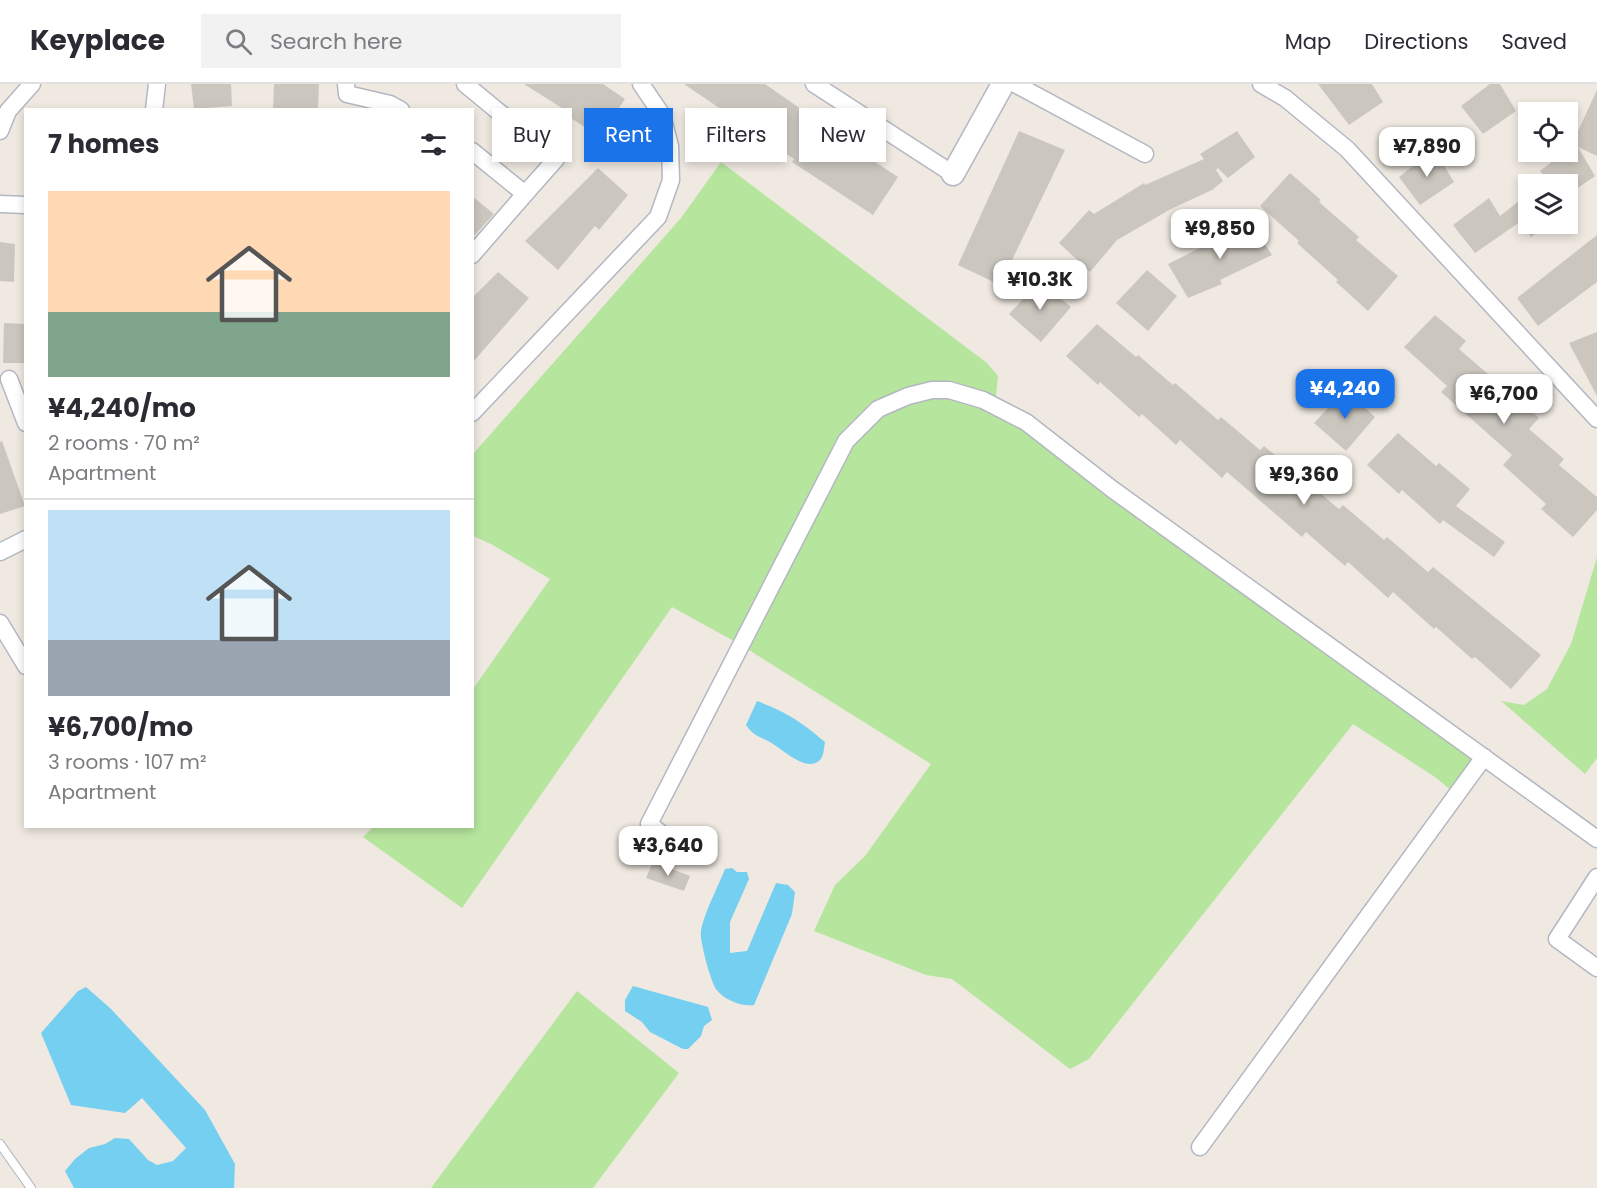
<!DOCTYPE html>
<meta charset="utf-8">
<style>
body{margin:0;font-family:Poppins,sans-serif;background:#f2f2f3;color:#2b2b33;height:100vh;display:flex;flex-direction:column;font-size:22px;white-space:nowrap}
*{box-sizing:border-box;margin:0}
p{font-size:20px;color:#7c7c81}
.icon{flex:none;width:33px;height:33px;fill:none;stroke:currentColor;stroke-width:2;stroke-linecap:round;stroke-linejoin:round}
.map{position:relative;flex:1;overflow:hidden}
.sheet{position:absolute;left:24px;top:24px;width:450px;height:720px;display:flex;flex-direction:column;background:#fff;border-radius:0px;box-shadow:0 3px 9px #0003}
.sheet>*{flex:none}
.guide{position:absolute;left:492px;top:24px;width:570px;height:54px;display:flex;gap:12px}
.controls{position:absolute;left:1518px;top:18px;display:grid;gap:12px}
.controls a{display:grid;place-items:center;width:60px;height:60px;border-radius:0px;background:#fff;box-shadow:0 3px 9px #0003;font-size:30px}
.price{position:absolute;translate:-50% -51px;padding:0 14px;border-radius:12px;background:#fff;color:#222;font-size:20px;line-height:39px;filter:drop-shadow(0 2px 3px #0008)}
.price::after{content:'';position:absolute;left:50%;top:36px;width:18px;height:14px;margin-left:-9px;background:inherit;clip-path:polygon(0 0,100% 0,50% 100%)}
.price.active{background:#1a73e8;color:#fff}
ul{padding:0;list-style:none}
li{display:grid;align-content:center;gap:12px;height:318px;padding:0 24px}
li+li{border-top:2px solid #e1e1e2}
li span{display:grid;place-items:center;height:186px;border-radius:0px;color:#555}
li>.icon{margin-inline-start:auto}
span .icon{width:108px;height:108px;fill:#fffc;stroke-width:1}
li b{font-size:26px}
h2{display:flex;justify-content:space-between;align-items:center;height:72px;padding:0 24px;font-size:26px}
.chip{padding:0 21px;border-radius:0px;background:#fff;box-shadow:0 3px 9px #0003;font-size:21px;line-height:54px}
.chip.active{background:#1a73e8;color:#fff}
header{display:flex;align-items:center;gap:36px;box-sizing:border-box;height:84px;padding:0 30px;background:#fff;border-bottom:2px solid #e1e1e2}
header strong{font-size:28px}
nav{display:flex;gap:33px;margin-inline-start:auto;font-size:21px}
.search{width:420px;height:54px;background:#f2f2f3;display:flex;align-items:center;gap:15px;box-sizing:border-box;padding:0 21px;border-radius:0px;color:#7c7c81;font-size:22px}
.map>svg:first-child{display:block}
.green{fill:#b6e59e}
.water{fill:#75cff0}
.building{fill:#cbc7bf}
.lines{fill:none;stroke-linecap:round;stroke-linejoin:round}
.lane-casing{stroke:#b4b7c1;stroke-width:10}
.street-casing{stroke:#b4b7c1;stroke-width:19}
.secondary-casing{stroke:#b4b7c1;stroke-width:25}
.lane{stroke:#fff;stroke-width:8}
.street{stroke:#fff;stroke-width:16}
.secondary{stroke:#fff;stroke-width:22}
</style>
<header>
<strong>Keyplace</strong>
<div class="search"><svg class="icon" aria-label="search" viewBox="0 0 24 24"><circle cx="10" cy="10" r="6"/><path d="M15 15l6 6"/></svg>Search here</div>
<nav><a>Map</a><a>Directions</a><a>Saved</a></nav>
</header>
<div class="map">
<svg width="1597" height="1104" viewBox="0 0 1597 1104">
<rect width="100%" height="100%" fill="#efe9e1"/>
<!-- green -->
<g class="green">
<path d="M721,78L987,279L998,292L995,322L1484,673L1457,711L1435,693L1353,640L1089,975L1070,985L952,895L926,891L814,847L835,801L865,772L931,680L741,561L672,523L462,824L363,753L373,743L472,742L473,605L550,495L491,460L473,452V370L681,134Z"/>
<path d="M1597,473V674L1585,690L1501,617L1524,621L1547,605L1571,560Z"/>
<path d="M577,907L679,989L593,1104H431Z"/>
</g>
<!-- water -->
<g class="water">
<path d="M757,617C786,628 802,638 825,658C824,663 824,672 820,676C807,689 783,666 773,660C761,652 755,654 746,641Z"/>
<path d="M732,784L737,788H747L749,795L730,838V869L747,867L776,799L788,801L795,808L792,830L754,921C742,923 724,916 716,905C711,898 699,855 701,847C704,829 718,803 725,785Z"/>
<path d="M633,902L708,923L712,936L704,942L701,952L688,965H683L650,948L642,938L625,927V916Z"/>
<path d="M86,903L111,925L205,1026L235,1080L234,1104H74L65,1087L75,1075L89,1064L105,1060L115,1054L129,1055L148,1076L157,1081L173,1077L186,1064L142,1014L125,1029L71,1021L41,949L78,907Z"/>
</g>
<!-- building -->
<g class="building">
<path d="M191,0H231L232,22L194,25Z"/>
<path d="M274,0H319L318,26H273Z"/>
<path d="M524,0H603L625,15L600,53L563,29L565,26Z"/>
<path d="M684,0H765L814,34L812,37L898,93L873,131L792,78L794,75Z"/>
<path d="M1318,0H1372L1383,18L1349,41Z"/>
<path d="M1490,0H1500L1516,27L1483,50L1461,22Z"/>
<path d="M1597,6V72L1578,63L1595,92L1568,111V100H1550L1540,87L1574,61L1572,60Z"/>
<path d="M1019,47L1065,66L1000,201L958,181Z"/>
<path d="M1237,47L1255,73L1228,94L1218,84L1216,86L1223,97L1212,106L1171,125L1117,156L1090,188L1059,159L1089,126L1094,130L1144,99L1145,101L1204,75L1200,70Z"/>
<path d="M1434,65L1454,98L1420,121L1399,93Z"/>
<path d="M598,84L628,111L599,146L595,142L558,186L525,157Z"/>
<path d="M1290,89L1321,116L1319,118L1359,153L1356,156L1398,192L1368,227L1336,198L1338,196L1297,159L1299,157L1260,122Z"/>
<path d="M1528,110V140H1550L1531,153L1520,138L1475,169L1453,141L1489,114L1500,132Z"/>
<path d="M472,112L494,130L472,154Z"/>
<path d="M1248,135L1272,171L1220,196L1222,200L1188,214L1168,180L1202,163L1203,164Z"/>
<path d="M1597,151V198L1538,242L1517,214Z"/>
<path d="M0,158L15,160L14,198L0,197Z"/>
<path d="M1147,186L1177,212L1148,247L1116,219Z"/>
<path d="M498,188L529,214L472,279V214Z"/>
<path d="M1040,197L1071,223L1041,258L1009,230Z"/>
<path d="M1435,231L1466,257L1459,265L1539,334L1529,345L1564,375L1559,381L1597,413V426L1573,453L1541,425L1546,420L1503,381L1512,371L1441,308L1447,302L1404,263Z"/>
<path d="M4,239L26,240V279H3Z"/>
<path d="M1097,240L1136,273L1138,271L1173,301L1175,299L1218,336L1221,333L1260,366L1264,362L1339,425L1343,421L1384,456L1387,453L1428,488L1433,483L1541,571L1511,605L1475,573L1472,575L1436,543L1434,545L1393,508L1388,514L1348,478L1345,482L1306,448L1302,453L1227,388L1222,394L1180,356L1176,361L1142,330L1139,333L1100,298L1098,301L1066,272Z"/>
<path d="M1597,248V312L1569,259Z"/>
<path d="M1345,306L1375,333L1346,367L1314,339Z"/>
<path d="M1398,349L1436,382L1439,379L1470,405L1456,422L1505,458L1494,473L1443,436L1440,440L1402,406L1399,410L1367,381Z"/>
<path d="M2,357L25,422L0,430V358Z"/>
<path d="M653,778L690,792L684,807L646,794Z"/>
</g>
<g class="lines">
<defs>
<path id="lane" d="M0,1060L31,1104"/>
<g id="street">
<path d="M346,0L347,10L390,20L401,26"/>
<path d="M465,0L556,75L525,110L472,67"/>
<path d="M814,0L953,90"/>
<path d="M1015,0L1145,70"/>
<path d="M1261,0L1285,14L1347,65L1597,335"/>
<path d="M154,26L157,0"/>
<path d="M0,47L8,27L32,0"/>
<path d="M0,120L26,121"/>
<path d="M472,171L525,110"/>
<path d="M9,295L26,339"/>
<path d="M472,329L658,133L671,96L670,62L662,31L641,0"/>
<path d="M0,468L26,455"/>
<path d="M0,539L26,582"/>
<path d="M679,763L649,740L846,357L878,325L908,312L932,306H949L983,316L1026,338L1112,405L1597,755"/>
<path d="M1597,793L1557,855L1597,884"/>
<path d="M1200,1063L1484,673"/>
</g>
<path id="secondary" d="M953,90L1003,0"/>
</defs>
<!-- lane casing -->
<use href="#lane" class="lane-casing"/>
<!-- street casing -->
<use href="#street" class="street-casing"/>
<!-- secondary casing -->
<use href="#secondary" class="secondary-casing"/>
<!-- lane -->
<use href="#lane" class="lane"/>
<!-- street -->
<use href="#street" class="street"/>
<!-- secondary -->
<use href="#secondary" class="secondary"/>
</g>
</svg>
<div class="controls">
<a><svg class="icon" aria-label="locate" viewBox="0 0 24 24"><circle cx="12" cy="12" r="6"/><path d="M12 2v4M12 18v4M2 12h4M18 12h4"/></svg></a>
<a><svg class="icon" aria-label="layers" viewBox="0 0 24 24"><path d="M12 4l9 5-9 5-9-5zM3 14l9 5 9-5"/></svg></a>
</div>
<b class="price" style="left:1427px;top:94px">¥7,890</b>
<b class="price" style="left:1220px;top:176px">¥9,850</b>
<b class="price" style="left:1040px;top:227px">¥10.3K</b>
<b class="price active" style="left:1345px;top:336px">¥4,240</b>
<b class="price" style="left:1504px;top:341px">¥6,700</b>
<b class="price" style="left:1304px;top:422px">¥9,360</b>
<b class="price" style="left:668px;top:793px">¥3,640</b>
<div class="guide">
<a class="chip">Buy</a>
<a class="chip active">Rent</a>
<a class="chip">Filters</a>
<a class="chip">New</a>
</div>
<section class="sheet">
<h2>7 homes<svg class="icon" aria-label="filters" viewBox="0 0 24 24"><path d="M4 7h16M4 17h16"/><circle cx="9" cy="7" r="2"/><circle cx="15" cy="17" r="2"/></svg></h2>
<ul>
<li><span style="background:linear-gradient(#ffd9b3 65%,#7fa58c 0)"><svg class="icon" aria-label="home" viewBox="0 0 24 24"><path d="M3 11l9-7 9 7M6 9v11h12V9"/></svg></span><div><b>¥4,240/mo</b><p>2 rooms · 70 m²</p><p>Apartment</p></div></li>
<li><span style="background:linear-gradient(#bfe0f5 70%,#9aa5b1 0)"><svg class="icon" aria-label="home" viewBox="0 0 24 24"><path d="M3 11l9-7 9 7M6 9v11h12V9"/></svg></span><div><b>¥6,700/mo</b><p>3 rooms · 107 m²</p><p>Apartment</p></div></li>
</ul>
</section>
</div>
